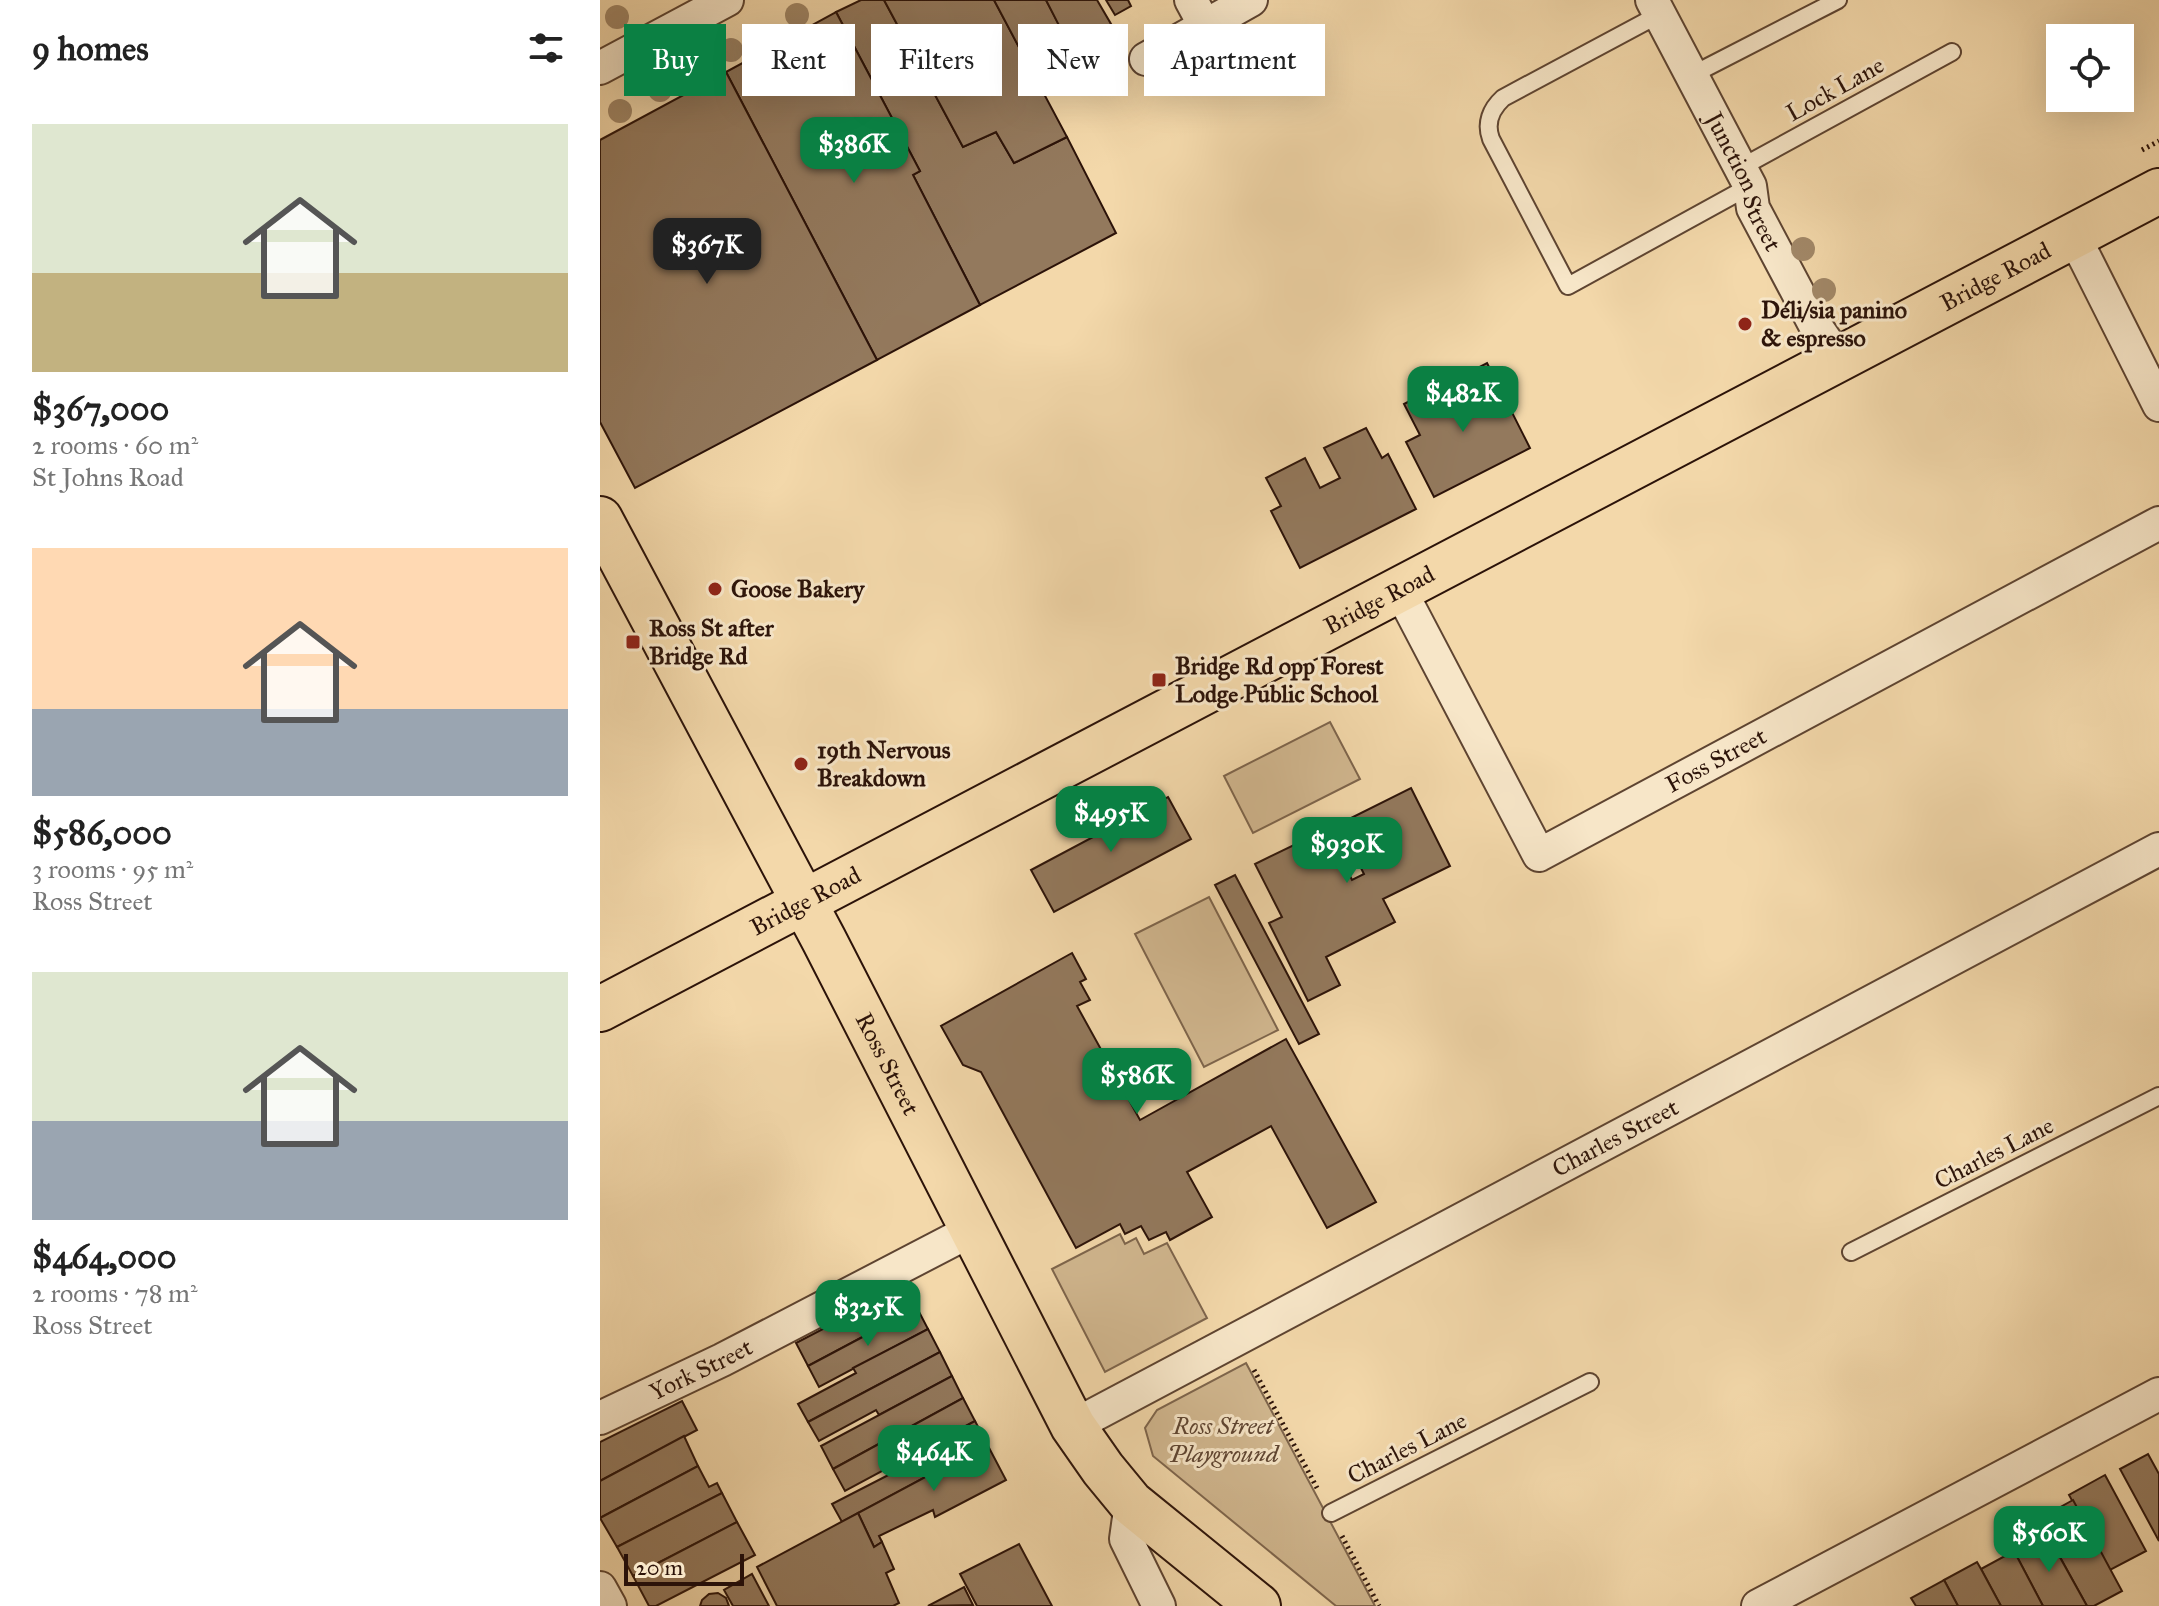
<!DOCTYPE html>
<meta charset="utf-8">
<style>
body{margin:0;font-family:"IM FELL Great Primer",serif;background:#f6f6f6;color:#222;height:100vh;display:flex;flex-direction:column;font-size:30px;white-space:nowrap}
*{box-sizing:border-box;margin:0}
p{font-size:26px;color:#767676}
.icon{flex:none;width:44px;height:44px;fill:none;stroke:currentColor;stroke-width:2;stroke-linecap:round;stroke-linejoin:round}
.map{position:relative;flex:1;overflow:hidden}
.details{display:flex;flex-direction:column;background:#fff;width:600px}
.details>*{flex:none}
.guide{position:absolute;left:24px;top:24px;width:760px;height:72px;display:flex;gap:16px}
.controls{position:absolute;left:1446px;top:24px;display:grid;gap:16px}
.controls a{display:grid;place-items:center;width:88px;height:88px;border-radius:0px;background:#fff;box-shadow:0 8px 32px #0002;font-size:40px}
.scale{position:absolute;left:24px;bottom:20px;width:120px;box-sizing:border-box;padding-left:8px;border:4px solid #2c1309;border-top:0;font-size:22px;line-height:28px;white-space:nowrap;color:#2c1309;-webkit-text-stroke:6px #f7e6c8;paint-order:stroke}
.price{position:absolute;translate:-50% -68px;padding:0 18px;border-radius:16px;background:#0b8043;color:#fff;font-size:26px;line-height:52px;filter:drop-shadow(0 2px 4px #0008)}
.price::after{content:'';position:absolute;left:50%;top:48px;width:24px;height:18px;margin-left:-12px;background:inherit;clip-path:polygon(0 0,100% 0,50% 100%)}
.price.selected{background:#222;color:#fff}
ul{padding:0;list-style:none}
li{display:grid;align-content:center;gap:16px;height:424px;padding:0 32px}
li span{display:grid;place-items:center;height:248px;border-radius:0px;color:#555}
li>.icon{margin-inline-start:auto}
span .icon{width:144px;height:144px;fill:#fffc;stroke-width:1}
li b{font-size:34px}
h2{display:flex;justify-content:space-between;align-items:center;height:96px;padding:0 32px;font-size:34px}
.chip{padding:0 28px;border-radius:0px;background:#fff;box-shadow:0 8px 32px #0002;font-size:28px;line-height:72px}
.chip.selected{background:#0b8043;color:#fff}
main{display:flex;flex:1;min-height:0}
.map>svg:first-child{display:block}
.green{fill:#d1b78f;stroke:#7e654c;stroke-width:2}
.building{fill:#93795d;stroke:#2c1309;stroke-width:2}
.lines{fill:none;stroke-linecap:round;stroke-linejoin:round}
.service-casing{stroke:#5e4431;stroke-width:20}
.minor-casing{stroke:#5e4431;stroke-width:36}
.primary-casing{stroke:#2c1309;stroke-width:48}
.path{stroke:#2c1309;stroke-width:5;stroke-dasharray:2 4;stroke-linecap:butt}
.service{stroke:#f7e6c8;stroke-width:16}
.minor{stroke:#f7e6c8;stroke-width:32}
.primary{stroke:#f3d8aa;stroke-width:44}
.tree{fill:#a18767}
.poi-dot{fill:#8f2418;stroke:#f7e6c8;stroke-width:3}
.labels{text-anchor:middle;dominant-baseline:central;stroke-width:6;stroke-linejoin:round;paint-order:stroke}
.street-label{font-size:24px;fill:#2c1309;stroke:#f7e6c8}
.poi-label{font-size:24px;font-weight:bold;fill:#2c1309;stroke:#f7e6c8;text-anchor:start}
.park-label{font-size:24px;font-style:italic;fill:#5e4431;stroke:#f7e6c8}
</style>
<main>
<section class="details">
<h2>9 homes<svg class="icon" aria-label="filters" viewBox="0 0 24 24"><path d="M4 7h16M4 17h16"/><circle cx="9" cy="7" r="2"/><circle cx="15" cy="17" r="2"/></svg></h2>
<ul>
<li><span style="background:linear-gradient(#dfe7d0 60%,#c2b280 0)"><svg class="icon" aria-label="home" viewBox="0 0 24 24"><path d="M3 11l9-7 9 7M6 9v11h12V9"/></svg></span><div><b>$367,000</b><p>2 rooms · 60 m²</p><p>St Johns Road</p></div></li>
<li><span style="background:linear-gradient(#ffd9b3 65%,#9aa5b1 0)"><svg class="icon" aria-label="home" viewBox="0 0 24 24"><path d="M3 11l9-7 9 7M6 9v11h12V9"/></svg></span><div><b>$586,000</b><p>3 rooms · 95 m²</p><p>Ross Street</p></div></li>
<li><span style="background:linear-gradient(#dfe7d0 60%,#9aa5b1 0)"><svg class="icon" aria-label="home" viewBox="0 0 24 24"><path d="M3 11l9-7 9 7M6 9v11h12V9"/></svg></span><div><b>$464,000</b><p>2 rooms · 78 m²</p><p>Ross Street</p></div></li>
</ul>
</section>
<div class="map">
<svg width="1559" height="1606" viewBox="0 0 1559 1606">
<rect width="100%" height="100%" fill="#f3d8aa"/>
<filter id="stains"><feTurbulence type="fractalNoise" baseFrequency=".0025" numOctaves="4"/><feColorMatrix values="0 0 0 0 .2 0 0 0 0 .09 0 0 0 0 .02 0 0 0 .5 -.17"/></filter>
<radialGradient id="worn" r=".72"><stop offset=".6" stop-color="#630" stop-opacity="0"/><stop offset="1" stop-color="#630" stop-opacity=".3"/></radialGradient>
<!-- green -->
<g class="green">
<path d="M730,722L760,779L653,833L624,776Z"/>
<path d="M609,897L678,1030L604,1067L535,934Z"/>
<path d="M520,1234L525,1244L536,1238L544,1254L567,1243L607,1318L505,1372L452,1269Z"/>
<path d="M646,1363L775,1606H736L553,1456L545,1428L557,1410Z"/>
</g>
<!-- building -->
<g class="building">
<path d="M261,0H284L363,147L396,132L414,163L467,137L516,233L380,305L313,175L320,171L236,12Z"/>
<path d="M284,0H394L467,137L414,163L396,132L363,147Z"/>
<path d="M394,0H446L463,32L422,53Z"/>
<path d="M446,0H497L511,24L470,47Z"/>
<path d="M506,0H528L531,6L515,15Z"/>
<path d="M236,12L320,171L313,175L380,305L277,360L126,72Z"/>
<path d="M126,72L277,360L35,488L0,422V140Z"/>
<path d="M887,363L930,448L834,497L806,442L820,435L804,404L843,384L859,416L882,405L866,374Z"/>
<path d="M766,428L782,458L788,454L816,509L700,568L671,511L681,506L666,478L705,458L720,488L740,478L724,448Z"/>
<path d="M811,788L850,866L783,899L795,922L726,957L740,985L708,1001L669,923L682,917L655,864L727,829L752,880L764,874L739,824Z"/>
<path d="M568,797L591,839L454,912L431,870Z"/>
<path d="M635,875L719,1034L699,1044L615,885Z"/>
<path d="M472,953L486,979L480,982L490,1000L477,1006L540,1120L686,1039L776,1202L727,1228L671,1126L587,1172L612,1217L570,1240L566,1232L549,1240L541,1226L525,1234L520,1224L476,1248L381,1072L363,1065L341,1026Z"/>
<path d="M305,1286L317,1308L208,1366L196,1343Z"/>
<path d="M317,1308L328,1329L219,1387L208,1366Z"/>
<path d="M328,1329L340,1352L208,1422L198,1404L256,1373L253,1368Z"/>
<path d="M340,1352L352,1376L279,1415L276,1410L219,1441L208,1422Z"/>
<path d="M352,1376L363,1398L233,1469L221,1446Z"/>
<path d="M363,1398L375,1421L245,1491L233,1469Z"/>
<path d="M82,1401L97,1430L0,1481V1442Z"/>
<path d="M375,1421L387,1444L242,1522L232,1504L304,1467L301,1461Z"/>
<path d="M84,1436L98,1466L0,1518V1481Z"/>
<path d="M387,1444L406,1480L335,1517L333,1510L279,1536L282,1542L274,1547L258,1513Z"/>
<path d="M1548,1454L1559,1474V1541L1520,1469Z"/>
<path d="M98,1466L109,1487L117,1483L122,1493L17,1547L0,1518Z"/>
<path d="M1505,1475L1546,1551L1510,1570L1469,1495Z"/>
<path d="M122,1493L137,1522L33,1576L17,1547Z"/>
<path d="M1473,1500L1522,1591L1494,1606H1487L1439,1519Z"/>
<path d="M258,1513L274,1547L282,1542L294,1569L286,1573L299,1603L293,1606H177L157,1567Z"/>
<path d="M137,1522L155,1555L56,1606H49L33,1576Z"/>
<path d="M1447,1534L1487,1606H1443L1414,1551Z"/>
<path d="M419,1544L452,1606H377L360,1574Z"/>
<path d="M1414,1551L1443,1606H1401L1381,1569Z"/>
<path d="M1377,1562L1381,1569L1401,1606H1358L1344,1580Z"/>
<path d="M152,1574L169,1606H133L124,1590Z"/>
<path d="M1344,1580L1358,1606H1316L1311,1598Z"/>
<path d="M364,1587L373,1605L328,1606Z"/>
<path d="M118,1593L126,1598L129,1606H100L102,1600L109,1594Z"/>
</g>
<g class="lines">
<defs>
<g id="service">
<path d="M1060,14L903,98C891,109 885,123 891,139L968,286L1150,186"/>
<path d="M1092,75L1238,0"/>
<path d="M1140,168L1352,52"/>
<path d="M1251,1252L1559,1096"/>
<path d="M731,1513L990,1382"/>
</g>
<g id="minor">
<path d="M591,0L605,26"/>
<path id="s1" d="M1052,0L1150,186L1153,208L1215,325L1239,360"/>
<path d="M546,59L651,0"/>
<path d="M0,68L127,0"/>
<path d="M1473,237L1485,258L1559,405"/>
<path id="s2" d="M800,590L939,855L1559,523"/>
<path id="s3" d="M0,1418L122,1360L372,1230"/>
<path id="s4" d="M473,1426L1559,849"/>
<path d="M531,1503L526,1539L559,1606"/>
<path d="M0,1588L10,1606"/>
<path d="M1158,1606L1559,1394"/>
</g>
<g id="primary">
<path id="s5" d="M0,519L224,940L473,1426L503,1469L531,1503L658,1606"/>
<path id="s6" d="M0,1009L1559,191"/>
</g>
</defs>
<!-- service casing -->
<use href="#service" class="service-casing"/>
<!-- minor casing -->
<use href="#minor" class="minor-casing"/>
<!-- primary casing -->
<use href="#primary" class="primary-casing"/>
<!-- path -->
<g class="path">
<path d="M1542,150L1559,141"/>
<path d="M654,1370L717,1488"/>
<path d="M742,1536L779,1606"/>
</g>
<!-- service -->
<use href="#service" class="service"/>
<!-- minor -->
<use href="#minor" class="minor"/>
<!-- primary -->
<use href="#primary" class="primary"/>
</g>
<!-- trees -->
<g class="tree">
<circle cx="197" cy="15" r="12"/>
<circle cx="17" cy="17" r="12"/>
<circle cx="131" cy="50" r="12"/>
<circle cx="60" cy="90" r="12"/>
<circle cx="20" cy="111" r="12"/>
<circle cx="1203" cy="249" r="12"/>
<circle cx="1224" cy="290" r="12"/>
</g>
<!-- markers -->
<g class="poi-dot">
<circle cx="1145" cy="324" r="8"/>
<circle cx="115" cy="589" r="8"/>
<rect x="25" y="634" width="16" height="16" rx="4"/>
<rect x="551" y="672" width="16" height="16" rx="4"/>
<circle cx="201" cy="764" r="8"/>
</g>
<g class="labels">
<!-- street labels -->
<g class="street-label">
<text transform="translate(1235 89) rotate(-29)">Lock Lane</text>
<text stroke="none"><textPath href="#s1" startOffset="204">Junction Street</textPath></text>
<text stroke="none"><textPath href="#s6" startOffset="1576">Bridge Road</textPath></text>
<text stroke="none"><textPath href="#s6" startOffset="880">Bridge Road</textPath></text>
<text stroke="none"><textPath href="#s2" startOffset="500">Foss Street</textPath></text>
<text stroke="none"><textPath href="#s6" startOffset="232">Bridge Road</textPath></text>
<text stroke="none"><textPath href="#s5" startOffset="616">Ross Street</textPath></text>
<text stroke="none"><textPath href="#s4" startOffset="614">Charles Street</textPath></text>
<text transform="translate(1394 1153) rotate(-27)">Charles Lane</text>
<text stroke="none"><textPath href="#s3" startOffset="112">York Street</textPath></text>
<text transform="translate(807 1448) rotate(-27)">Charles Lane</text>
</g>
<!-- poi labels -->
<g class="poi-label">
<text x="1161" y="310">Déli/sia panino<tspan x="1161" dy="28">&amp; espresso</tspan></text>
<text x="131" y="589">Goose Bakery</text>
<text x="49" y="628">Ross St after<tspan x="49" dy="28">Bridge Rd</tspan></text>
<text x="575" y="666">Bridge Rd opp Forest<tspan x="575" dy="28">Lodge Public School</tspan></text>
<text x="217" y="750">19th Nervous<tspan x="217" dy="28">Breakdown</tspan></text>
</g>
<!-- park labels -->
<g class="park-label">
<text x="623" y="1426">Ross Street<tspan x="623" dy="28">Playground</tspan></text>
</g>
</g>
<rect width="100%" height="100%" filter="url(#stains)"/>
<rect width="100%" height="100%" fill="url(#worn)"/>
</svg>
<div class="controls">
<a><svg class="icon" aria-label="locate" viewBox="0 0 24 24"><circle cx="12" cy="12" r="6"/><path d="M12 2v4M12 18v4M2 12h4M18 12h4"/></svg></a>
</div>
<div class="scale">20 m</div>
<b class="price" style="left:254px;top:185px">$386K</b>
<b class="price selected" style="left:107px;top:286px">$367K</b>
<b class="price" style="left:863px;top:434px">$482K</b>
<b class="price" style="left:511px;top:854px">$495K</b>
<b class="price" style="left:747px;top:885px">$930K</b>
<b class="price" style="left:537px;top:1116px">$586K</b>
<b class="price" style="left:268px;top:1348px">$325K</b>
<b class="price" style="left:334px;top:1493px">$464K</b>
<b class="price" style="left:1449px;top:1574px">$560K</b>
<div class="guide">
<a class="chip selected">Buy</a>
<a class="chip">Rent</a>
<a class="chip">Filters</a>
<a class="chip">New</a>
<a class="chip">Apartment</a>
</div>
</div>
</main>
